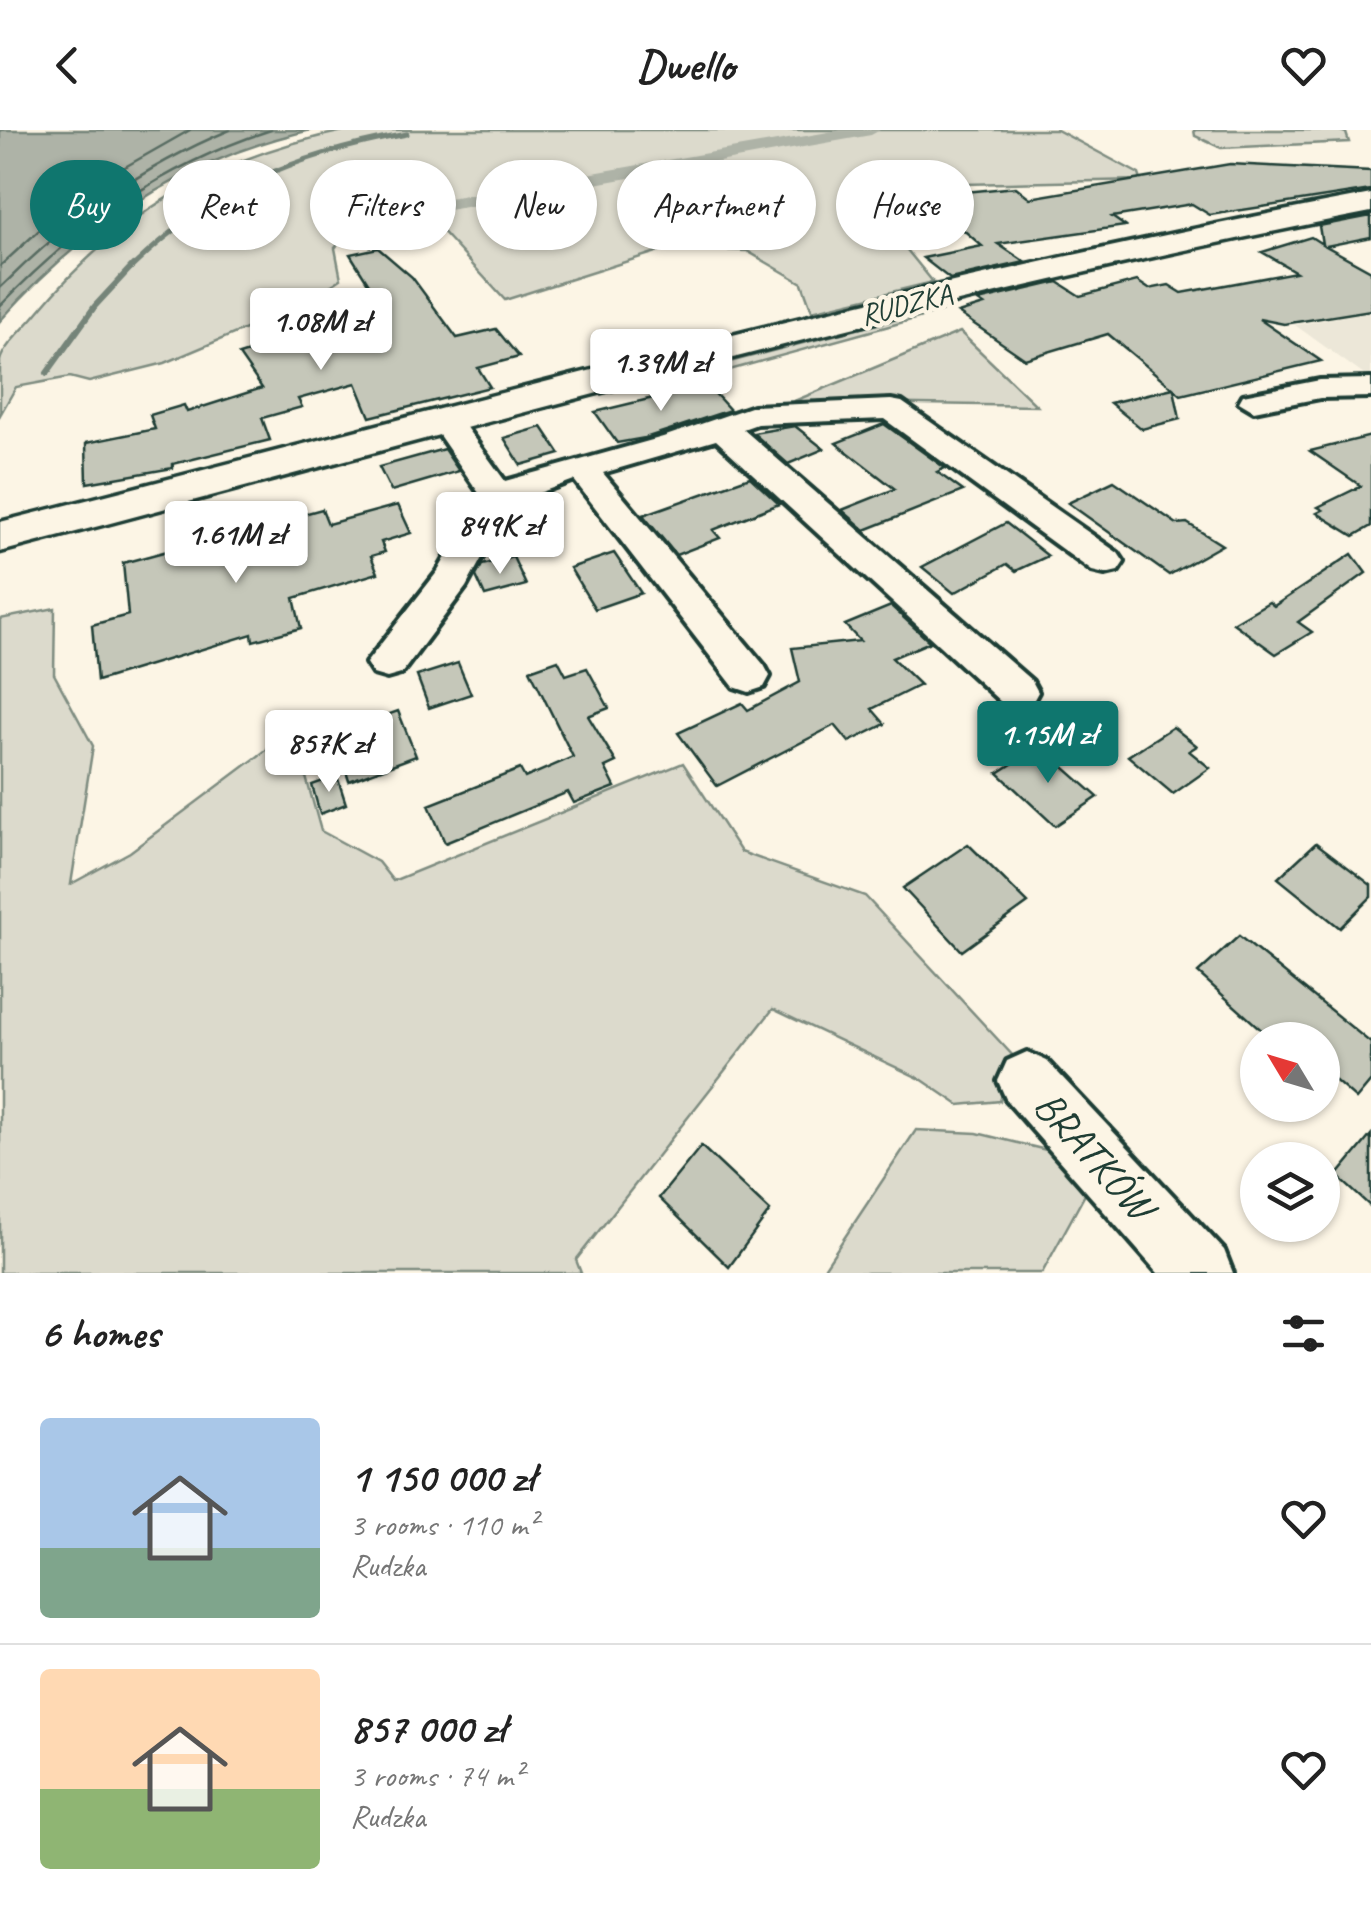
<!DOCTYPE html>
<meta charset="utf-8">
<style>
body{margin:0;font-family:Caveat,sans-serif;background:#f2f2f2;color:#222;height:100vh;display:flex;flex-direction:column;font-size:38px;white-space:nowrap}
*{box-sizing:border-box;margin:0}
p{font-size:32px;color:#767676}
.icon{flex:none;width:55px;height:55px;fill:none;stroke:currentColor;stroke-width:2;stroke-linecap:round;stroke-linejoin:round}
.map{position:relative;height:1143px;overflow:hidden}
.sheet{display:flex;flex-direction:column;background:#fff;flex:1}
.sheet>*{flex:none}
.banner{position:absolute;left:30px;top:30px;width:1312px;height:90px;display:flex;gap:20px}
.needle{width:65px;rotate:308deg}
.controls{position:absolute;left:1240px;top:892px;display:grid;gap:20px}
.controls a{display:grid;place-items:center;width:100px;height:100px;border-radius:50%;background:#fff;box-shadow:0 2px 8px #0004;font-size:50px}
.price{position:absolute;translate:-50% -85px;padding:0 22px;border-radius:10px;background:#fff;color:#222;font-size:32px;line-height:65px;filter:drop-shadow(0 2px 5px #0008)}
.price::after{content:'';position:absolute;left:50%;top:60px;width:30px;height:22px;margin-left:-15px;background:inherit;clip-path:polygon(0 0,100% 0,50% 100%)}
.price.active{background:#0f766e;color:#fff}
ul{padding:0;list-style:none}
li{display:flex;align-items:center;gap:30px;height:250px;padding:0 40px}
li+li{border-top:2px solid #e0e0e0}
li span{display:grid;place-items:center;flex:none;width:280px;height:200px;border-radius:10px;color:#555}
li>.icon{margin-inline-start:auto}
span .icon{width:120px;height:120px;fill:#fffc;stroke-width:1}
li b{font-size:42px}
h2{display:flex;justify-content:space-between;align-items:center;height:120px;padding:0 40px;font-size:42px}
.chip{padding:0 35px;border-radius:45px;background:#fff;box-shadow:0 2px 8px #0004;font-size:35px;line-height:90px}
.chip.active{background:#0f766e;color:#fff}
header{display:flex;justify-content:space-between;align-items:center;height:130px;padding:0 40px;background:#fff;font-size:45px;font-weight:600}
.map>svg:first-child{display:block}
.built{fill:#ece7d8}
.green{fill:#dcdacc;stroke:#7e8c80;stroke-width:2.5}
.water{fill:#aeb3a7;stroke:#758479;stroke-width:2.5}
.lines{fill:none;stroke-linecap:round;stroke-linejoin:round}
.shore{stroke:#586c62;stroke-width:2.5}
.stream-far1{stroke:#758479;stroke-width:5}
.stream{stroke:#758479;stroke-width:6}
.canal{fill:#aeb3a7;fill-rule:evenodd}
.building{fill:#c5c7b9;stroke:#1f3d34;stroke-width:2.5}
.minor-casing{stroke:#1f3d34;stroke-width:8}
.secondary-casing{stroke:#1f3d34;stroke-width:7}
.minor{fill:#fcf5e5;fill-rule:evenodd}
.secondary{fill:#fcf5e5;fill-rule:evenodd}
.labels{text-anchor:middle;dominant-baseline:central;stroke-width:9;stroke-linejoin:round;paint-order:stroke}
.far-street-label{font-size:30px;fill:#1f3d34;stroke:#fcf5e5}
.near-street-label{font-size:42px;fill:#1f3d34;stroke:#fcf5e5}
</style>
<header><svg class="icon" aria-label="back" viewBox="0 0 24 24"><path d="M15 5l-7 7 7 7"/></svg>Dwello<svg class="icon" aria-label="heart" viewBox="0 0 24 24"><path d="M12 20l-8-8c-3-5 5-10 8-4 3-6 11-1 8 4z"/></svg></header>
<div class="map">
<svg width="1371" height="1143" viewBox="0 0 1371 1143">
<rect width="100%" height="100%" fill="#fcf5e5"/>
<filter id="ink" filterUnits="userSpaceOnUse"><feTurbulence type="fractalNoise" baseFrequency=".01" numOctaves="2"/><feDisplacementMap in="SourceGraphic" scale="20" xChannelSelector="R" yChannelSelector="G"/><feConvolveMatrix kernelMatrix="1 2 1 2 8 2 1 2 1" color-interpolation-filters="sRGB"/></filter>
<g filter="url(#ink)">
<!-- built -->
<path class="built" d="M1371,181V245H1364L1295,195Z"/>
<!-- green -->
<g class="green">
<path d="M348,0H1057L1139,44L1141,50L877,56L882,89L933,152L812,181L802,153L747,121L669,118L505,170L426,84C395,88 354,92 335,118L341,149L300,176L165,233L89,252L70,247L16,257L0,285C0,269 0,248 0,231C3,216 27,196 37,183C122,80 218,26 348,0Z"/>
<path d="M1194,0H1338L1346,3L1349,12L1221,18L1195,6Z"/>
<path d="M935,179L940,182L664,258L656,251Z"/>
<path d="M960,202L1037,276L792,272Z"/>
<path d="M55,478L54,544L93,616L71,754L130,722L293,600L321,701L378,732L393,751L683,633L741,722L865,766L1015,928L1000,971L959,975L921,949L773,879L576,1130L581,1143H0V489Z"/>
<path d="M916,1000L977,1003L1075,1027L1089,1057L1042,1143H821Z"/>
</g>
<!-- water -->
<path class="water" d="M0,0H311C186,28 84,96 0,191Z"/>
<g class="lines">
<!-- shore -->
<g class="shore">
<path d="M0,136L81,62L190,0"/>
<path d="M0,158C68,90 141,37 230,0"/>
<path d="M0,176C78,95 163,35 271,0"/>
</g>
<!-- stream-far1 -->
<g class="stream-far1">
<path d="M180,96L209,95"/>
<path d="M131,138C215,57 294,25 407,4"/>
</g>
<!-- stream -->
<path class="stream" d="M47,243L95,176L133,135"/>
<!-- canal -->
<g class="canal">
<path d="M840,0H880L871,5L426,84L416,78L426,72Z"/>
<path d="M407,76L414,78V86L351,97L340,91L351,85Z"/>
</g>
</g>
<!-- building -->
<g class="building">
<path d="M1230,34L1371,41V60L1210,85L1192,74L1112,87L1125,96L998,114L1025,132L950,149L923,128L982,116L930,71L949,68L945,64L1016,57L1030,68Z"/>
<path d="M1371,86V107L1326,116L1371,141V180L1284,194L1259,189L1321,231L1181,265L1174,259L1180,289L1142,299L1110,273L1173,258L1108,204L1025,229L958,183L984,175L978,171L1058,152L1080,166L1137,151L1149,159L1169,155L1182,163L1296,142L1262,122L1311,107L1322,114L1319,96Z"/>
<path d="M378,118L412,147L457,208L496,199L519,227L478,238L490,257L370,287L356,253L298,269L302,277L262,288L270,310L173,334V338L87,353L86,313L155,299L150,285L184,275L187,282L262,258L239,225L284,211L272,191L377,167L350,124Z"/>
<path d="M707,255L730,280L645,308L617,313L595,282Z"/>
<path d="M884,294L945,338L937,342L963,361L865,400L842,380L895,359L836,313Z"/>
<path d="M795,296L824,319L788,334L753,303Z"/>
<path d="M542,297L560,324L521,335L504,308Z"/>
<path d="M1371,306V396L1354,406L1317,383L1323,380L1318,377L1361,356L1310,321Z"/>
<path d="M444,319L459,341L391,361L379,337Z"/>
<path d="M750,347L779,374L713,400L720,408L676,425L643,385Z"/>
<path d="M1114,351L1177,394L1187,393L1222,415L1169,445L1068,373Z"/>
<path d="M398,375L411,403L381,412L385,422L371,426L378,443L294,468L301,498L253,511L252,504L97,551L92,495L128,485L123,433L322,379L328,394Z"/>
<path d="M1006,393L1048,426L1016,441L1007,434L954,463L922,437Z"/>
<path d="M614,423L641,463L595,479L570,438Z"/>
<path d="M1352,424L1366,443L1298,492L1312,502L1276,524L1233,493L1269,472L1274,476Z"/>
<path d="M513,427L526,455L485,466L476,446L482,435Z"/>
<path d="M891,476L930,512L892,528L920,555L872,579L885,594L849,612L835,595L717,656L678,603L742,573L748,580L800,552L792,518L860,511L845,495Z"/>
<path d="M558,530L566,545L587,538L609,578L588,586L616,632L605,637L615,657L574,673L568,662L445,713L429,675L520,639L525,648L573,627L530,540Z"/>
<path d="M458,533L471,564L429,578L417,546Z"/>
<path d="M398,581L416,626L349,651L334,604Z"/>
<path d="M1173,597L1197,616L1189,621L1210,638L1173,664L1128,626Z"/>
<path d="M1040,616L1098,667L1055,696L998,643Z"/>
<path d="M337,646L346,674L320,684L312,655Z"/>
<path d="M1316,713L1371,755V767L1340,798L1278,748Z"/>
<path d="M968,714L1028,773L962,821L903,758Z"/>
<path d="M1239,806L1371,913V951L1356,969L1322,939V910H1288L1274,898L1267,905L1198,843Z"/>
<path d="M1371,1005V1077L1337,1046Z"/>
<path d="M701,1016L770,1081L729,1137L659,1068Z"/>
</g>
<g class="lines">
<defs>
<g id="minor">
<path d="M1371,249V267L1320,268L1254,281L1239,272L1243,265L1320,250Z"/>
<path d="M891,270L902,272L1118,423L1124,432L1118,441L1105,444L1092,441L884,289L757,294L743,299L1032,551L1038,562L1032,573L1017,578L1002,573L716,310L603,343L764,535L770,546L764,557L749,562L734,557L574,350L512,373L466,457L401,544L387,548L373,544L366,533L438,441L481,366L430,292L435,285H457L505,351L663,307L753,276Z"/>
<path d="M1027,922L1047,931L1224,1120L1233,1143H1158L1007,971L998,951L1007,931Z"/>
</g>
<path id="secondary" d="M1371,64V82C909,171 455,303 0,422V392C455,277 909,150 1371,64Z"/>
</defs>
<!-- minor casing -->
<use href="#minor" class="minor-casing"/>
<!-- secondary casing -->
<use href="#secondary" class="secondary-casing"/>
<!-- minor -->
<use href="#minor" class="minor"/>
<!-- secondary -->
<use href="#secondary" class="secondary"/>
</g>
</g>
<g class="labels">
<!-- far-street labels -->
<g class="far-street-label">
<text transform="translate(906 174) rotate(-14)">RUDZKA</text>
</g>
<!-- near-street labels -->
<g class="near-street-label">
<text transform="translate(1094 1025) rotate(48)">BRATKÓW</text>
</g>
</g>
</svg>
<div class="controls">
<a><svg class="needle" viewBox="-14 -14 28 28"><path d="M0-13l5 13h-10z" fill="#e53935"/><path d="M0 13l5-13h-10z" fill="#767676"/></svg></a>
<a><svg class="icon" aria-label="layers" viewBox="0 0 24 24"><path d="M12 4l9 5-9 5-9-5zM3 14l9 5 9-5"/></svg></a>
</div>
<b class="price" style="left:321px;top:243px">1.08M zł</b>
<b class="price" style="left:661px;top:284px">1.39M zł</b>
<b class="price" style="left:500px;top:447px">849K zł</b>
<b class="price" style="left:236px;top:456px">1.61M zł</b>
<b class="price active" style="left:1048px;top:656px">1.15M zł</b>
<b class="price" style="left:329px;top:665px">857K zł</b>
<div class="banner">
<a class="chip active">Buy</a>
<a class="chip">Rent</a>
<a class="chip">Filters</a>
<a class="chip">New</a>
<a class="chip">Apartment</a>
<a class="chip">House</a>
</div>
</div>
<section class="sheet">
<h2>6 homes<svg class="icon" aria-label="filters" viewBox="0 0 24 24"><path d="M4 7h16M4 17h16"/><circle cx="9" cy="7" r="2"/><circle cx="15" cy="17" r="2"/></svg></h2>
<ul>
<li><span style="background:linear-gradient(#a9c7e8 65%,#7fa58c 0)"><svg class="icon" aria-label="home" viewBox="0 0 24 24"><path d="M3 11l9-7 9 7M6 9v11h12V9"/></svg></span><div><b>1 150 000 zł</b><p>3 rooms · 110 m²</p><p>Rudzka</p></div><svg class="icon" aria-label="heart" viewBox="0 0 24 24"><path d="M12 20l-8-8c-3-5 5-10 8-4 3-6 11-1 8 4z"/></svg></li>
<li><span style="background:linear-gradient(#ffd9b3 60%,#8fb573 0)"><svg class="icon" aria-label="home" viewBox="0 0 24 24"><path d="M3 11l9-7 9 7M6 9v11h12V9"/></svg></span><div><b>857 000 zł</b><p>3 rooms · 74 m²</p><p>Rudzka</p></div><svg class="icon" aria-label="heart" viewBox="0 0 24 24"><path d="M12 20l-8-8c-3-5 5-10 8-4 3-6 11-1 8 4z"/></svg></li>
</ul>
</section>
